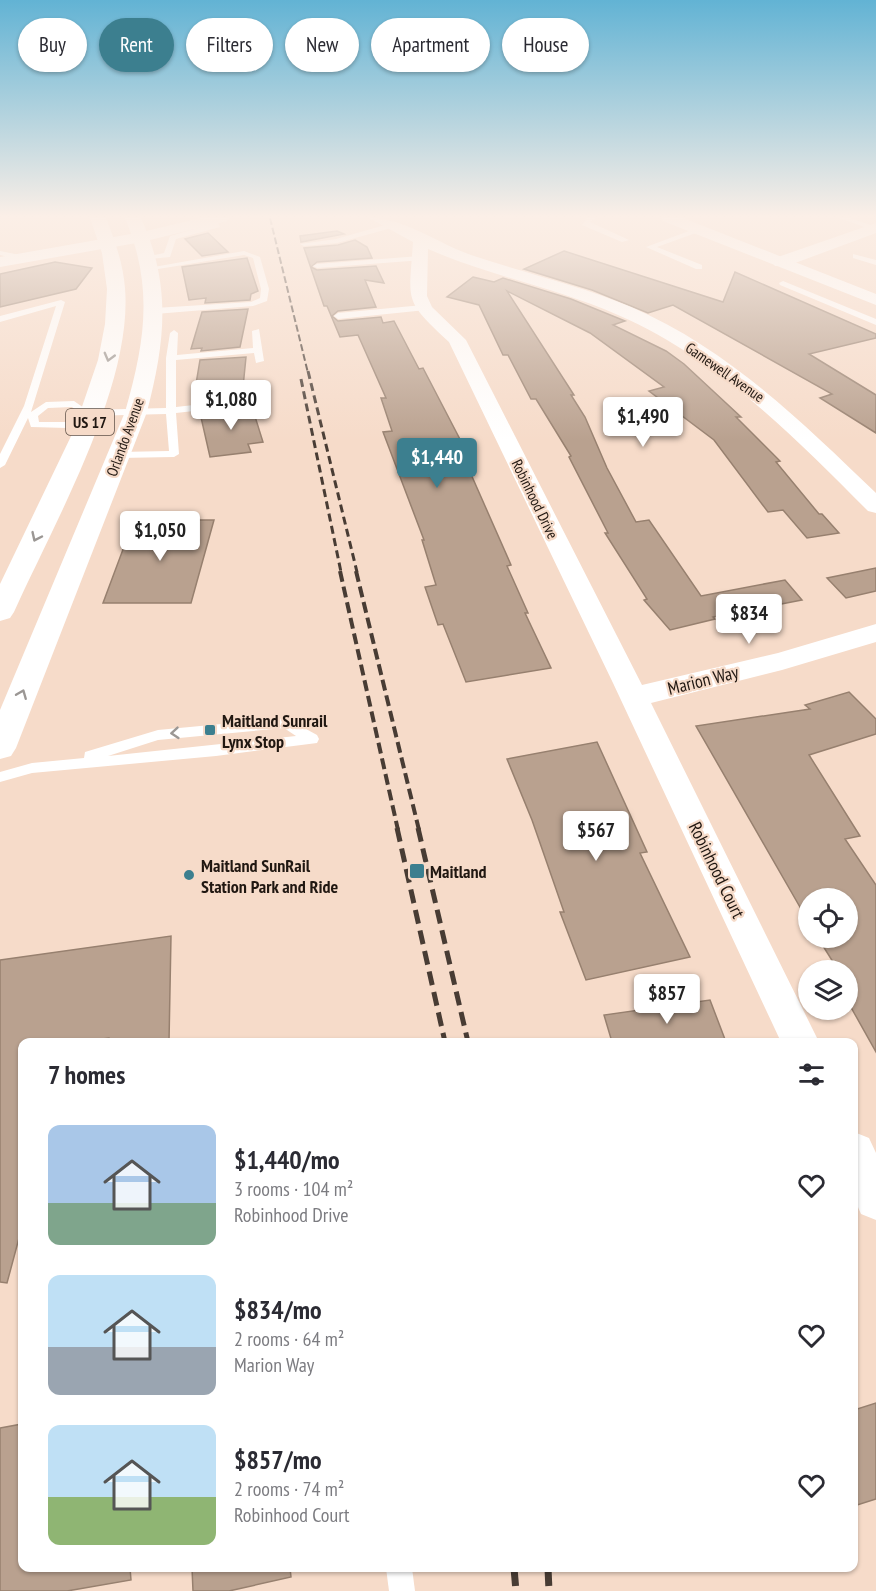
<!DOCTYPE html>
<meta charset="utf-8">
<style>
body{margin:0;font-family:"PT Sans Narrow",sans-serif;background:#f7f7f7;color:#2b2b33;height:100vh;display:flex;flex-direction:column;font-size:22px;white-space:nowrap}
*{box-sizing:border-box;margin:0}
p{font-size:20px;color:#7c7c81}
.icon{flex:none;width:33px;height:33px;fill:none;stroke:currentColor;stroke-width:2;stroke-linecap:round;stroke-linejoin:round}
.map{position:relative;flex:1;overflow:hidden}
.sheet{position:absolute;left:18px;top:1038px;width:840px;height:534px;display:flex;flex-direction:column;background:#fff;border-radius:12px;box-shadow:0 2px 4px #0004}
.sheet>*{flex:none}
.top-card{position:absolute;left:18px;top:18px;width:840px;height:54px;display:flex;gap:12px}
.tools{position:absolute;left:798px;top:888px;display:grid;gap:12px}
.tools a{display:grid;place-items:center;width:60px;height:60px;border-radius:50%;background:#fff;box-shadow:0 2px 4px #0004;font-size:30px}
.price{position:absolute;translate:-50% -51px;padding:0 14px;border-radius:6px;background:#fff;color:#222;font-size:20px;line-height:39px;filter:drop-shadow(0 2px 3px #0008)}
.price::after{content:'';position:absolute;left:50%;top:36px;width:18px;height:14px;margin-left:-9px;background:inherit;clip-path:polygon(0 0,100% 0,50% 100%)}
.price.current{background:#3c7f8f;color:#fff}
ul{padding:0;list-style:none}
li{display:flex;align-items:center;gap:18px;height:150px;padding:0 30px}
li span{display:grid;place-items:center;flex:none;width:168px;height:120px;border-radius:12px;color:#555}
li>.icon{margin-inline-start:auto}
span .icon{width:72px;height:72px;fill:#fffc;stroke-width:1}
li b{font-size:26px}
h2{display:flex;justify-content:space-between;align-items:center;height:72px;padding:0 30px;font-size:26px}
.chip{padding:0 21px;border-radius:27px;background:#fff;box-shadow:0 2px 4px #0004;font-size:21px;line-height:54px}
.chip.current{background:#3c7f8f;color:#fff}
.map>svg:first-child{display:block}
.building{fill:#b9a18f;stroke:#97806f;stroke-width:1.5}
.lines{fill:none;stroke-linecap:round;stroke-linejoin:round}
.service{fill:#fff;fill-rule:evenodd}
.minor{fill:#fff;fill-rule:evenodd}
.tertiary{fill:#fff;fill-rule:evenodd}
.secondary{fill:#fff;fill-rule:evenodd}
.primary{fill:#fff;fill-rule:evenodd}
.rail-far4{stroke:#483c34;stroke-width:2;stroke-dasharray:7 3;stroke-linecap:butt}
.rail-far3{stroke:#483c34;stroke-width:3;stroke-dasharray:8 4.5;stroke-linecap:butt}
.rail-far2{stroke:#483c34;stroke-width:4;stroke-dasharray:11 5;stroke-linecap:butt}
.rail-far1{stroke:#483c34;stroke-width:5;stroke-dasharray:14 7;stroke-linecap:butt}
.rail{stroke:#483c34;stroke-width:7;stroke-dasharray:18 9;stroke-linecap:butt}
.oneway{stroke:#9b9794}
.poi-dot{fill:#3c7f8f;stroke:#f6dbc9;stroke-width:2}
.labels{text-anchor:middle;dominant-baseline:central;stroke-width:4.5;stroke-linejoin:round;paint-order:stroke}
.far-street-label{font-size:15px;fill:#201711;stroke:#f6dbc9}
.shield{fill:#f6dbc9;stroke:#605248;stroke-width:1.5}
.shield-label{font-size:16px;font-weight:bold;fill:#201711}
.street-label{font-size:18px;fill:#201711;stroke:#f6dbc9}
.poi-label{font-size:18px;font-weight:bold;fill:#201711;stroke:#f6dbc9;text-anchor:start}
</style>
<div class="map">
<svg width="876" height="1591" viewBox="0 0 876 1591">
<rect width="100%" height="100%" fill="#f6dbc9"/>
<!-- building -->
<g class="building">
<path d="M337,231L344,234L301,242L300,236Z"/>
<path d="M208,233L228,252L202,256L185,239Z"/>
<path d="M355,240L367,247L372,258L317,262L311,267L317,270L376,266L384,283L365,280L376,307L338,311L332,316L338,321L381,317L383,323L394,321L419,369L423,368L464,447H459L511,565L507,566L528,613H525L551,668L466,682L443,624L438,625L425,587L436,585L422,540H424L383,432L392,431L381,398H386L358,335L340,337L327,306H324L304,248L338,245Z"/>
<path d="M564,251L723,302L735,272L876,334V338L809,354L876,395V433L820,398L832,394L673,305L648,313L592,290L524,269Z"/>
<path d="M247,258L258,291L251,294L250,300L205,303L206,298L189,300L182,267Z"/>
<path d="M55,262L92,268L76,289L0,307V274Z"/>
<path d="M473,277L494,282L503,278L571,299L625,321L613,325L666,351L684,364L741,417H736L780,461L776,462L819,514H822L839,533L807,538L783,510L768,512L714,440L649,391L664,387L590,333L507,291L574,395H571L585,417L607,468L636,522L649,520L701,596L785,580L802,600L713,617L715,619L670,630L644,600L647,599L605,533H608L569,457L571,456L536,399H531L508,355H503L479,305L447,297Z"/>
<path d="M248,309L240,347L201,351L202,348L191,349L202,312Z"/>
<path d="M246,357L242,397L197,402L195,390L200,360Z"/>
<path d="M252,407L263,442L248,444L251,452L210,457L200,413Z"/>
<path d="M134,520H214L191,603H103Z"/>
<path d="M876,568V591L846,598L827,578Z"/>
<path d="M849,692L876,719V734L809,755L860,836L845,839L876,885V1052L848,1002V970H838L818,938H848V898H808V921L696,726L810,709L805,705Z"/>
<path d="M597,742L647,852L640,853L690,957L586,980L560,912H564L532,820L507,759Z"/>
<path d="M171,936L169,1042H113L109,1038L81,1042H22V1227L7,1283L0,1282V960Z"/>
<path d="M710,1000L726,1042H612L604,1015Z"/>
<path d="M876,1403V1499L854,1506V1410Z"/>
<path d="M22,1424V1568H130L131,1580L67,1591H0V1428Z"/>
<path d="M192,1568H290L291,1577L229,1591H193Z"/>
</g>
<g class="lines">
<!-- service -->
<g class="service">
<path d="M212,218H216L220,227L176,239L170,257L149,259L145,257L164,253L170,236L212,224L209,220Z"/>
<path d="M587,218H595L590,222L629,240L622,242L582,225Z"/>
<path d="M839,218H850L876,227V231Z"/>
<path d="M392,223L395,227L337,243L304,246L300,244L336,239Z"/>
<path d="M697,228L704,230L657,247L702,265V269H696L646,247Z"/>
<path d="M0,251L25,256L26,258L22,260L0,255Z"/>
<path d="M244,251L260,257L269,289L267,301L253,306L155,314L151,311L155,308L251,302L260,298L261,289L253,258L244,255L152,270L148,268Z"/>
<path d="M853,254L876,260V265L853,258Z"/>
<path d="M420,256L423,260L317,268L313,266L317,264Z"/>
<path d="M783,281L876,319V325L780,285L779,283Z"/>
<path d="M61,300L65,302L31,412L46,402L74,401L87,410L166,408V358L170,333L174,330L178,333L177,355L253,348L252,331L259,329L264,361L256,363L254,353L176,360V407L266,397L271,400L266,403L176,413L179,454L174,457L119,458L114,455L119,452L169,451L166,414L87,416L68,428L31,427L28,418L5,465L0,468V454L24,406L56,306L0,322V316ZM72,407L79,413L66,422H39L38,416L48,408Z"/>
<path d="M423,305L426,306V310L338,319L334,316L338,313Z"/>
<path d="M286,718L317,735L319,739L317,743L216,756L32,773L0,782V772L32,763L84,758L85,752L158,730ZM284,728L296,736L108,756L158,740Z"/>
<path d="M386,1568H412L415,1591H389Z"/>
</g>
<!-- minor -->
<g class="minor">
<path d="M369,218C405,218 437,243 471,255C524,273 579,285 631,307C727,348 802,422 876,493V513L868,511C793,436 717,358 618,315C557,288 490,276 428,249L427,296L432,307L466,340L642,685L778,653L876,624V642L782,670L651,703L819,1042H781L613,683L449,342C403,299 409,303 413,242Z"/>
<path d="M854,1132L869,1138L876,1153V1220L861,1214L854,1198Z"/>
</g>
<!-- tertiary -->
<g class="tertiary">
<path d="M201,218H229L227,221L142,242L0,267V257L142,232Z"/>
<path d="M876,223V233L787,266H775L772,262L775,258Z"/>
</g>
<!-- secondary -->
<path class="secondary" d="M661,218H683L876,294V305L663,221Z"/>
<!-- primary -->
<g class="primary">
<path d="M90,218H106C115,241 123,263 125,288C133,386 54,523 14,612L10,618L0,621V584L74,430L98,360L105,324L107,289L102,253Z"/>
<path d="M125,218H141C172,286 165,342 147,412L16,748L11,756L0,759V710L125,412C145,342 154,287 125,218Z"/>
</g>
<!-- rail-far4 -->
<path class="rail-far4" d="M270,218L308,373"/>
<!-- rail-far3 -->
<g class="rail-far3">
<path d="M308,371L357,572"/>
<path d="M301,379L341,572"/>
</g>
<!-- rail-far2 -->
<g class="rail-far2">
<path d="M340,571L398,830"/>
<path d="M356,571L419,830"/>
</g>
<!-- rail-far1 -->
<g class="rail-far1">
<path d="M397,828L445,1042"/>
<path d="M418,828L468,1042"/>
</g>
<!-- rail -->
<g class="rail">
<path d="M514,1568L516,1591"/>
<path d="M548,1568L549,1591"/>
</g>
</g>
<!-- one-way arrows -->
<defs><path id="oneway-chevron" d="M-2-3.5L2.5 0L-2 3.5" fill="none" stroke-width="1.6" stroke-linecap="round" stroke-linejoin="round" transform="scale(1.5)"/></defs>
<g class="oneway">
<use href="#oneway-chevron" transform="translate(109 357) rotate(105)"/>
<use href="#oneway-chevron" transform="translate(36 537) rotate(115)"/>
<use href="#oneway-chevron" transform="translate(22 694) rotate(-68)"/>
<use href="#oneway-chevron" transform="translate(175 733) rotate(175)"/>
</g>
<!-- sky -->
<linearGradient id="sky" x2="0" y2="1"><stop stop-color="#62b3d4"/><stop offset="0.49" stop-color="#fbefe7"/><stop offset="1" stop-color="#fbefe7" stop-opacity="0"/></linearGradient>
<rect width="876" height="441" fill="url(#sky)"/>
<!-- markers -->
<g class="poi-dot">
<rect x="204" y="724" width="12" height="12" rx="3"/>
<rect x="409" y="863" width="16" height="16" rx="3"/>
<circle cx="189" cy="875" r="6"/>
</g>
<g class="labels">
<!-- far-street labels -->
<g class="far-street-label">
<text transform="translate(725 372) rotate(35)">Gamewell Avenue</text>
<text transform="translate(125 437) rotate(-70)">Orlando Avenue</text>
<text transform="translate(535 499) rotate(64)">Robinhood Drive</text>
</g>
<!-- shield labels -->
<rect class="shield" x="66" y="409" width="48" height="26" rx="4.5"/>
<g class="shield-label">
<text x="90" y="422">US 17</text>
</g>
<!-- street labels -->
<g class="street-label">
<text transform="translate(703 680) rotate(-14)">Marion Way</text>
<text transform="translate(717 870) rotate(64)">Robinhood Court</text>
</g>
<!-- poi labels -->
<g class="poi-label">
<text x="222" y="720">Maitland Sunrail<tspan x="222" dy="21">Lynx Stop</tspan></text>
<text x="201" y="865">Maitland SunRail<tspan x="201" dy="21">Station Park and Ride</tspan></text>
<text x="430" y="871">Maitland</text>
</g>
</g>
</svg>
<div class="tools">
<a><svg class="icon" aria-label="locate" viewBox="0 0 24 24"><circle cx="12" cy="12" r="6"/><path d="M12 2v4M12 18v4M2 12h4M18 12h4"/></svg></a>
<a><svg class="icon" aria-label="layers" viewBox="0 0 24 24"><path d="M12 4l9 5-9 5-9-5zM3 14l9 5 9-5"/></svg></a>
</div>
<b class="price" style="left:231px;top:431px">$1,080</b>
<b class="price" style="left:643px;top:448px">$1,490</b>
<b class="price current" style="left:437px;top:489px">$1,440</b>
<b class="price" style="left:160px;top:562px">$1,050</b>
<b class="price" style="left:749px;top:645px">$834</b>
<b class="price" style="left:596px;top:862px">$567</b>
<b class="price" style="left:667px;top:1025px">$857</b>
<div class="top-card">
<a class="chip">Buy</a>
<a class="chip current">Rent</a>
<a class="chip">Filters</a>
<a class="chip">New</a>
<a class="chip">Apartment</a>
<a class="chip">House</a>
</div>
<section class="sheet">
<h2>7 homes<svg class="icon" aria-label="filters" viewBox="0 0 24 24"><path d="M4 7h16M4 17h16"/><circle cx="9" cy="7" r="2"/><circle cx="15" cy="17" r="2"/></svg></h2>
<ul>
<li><span style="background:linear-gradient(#a9c7e8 65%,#7fa58c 0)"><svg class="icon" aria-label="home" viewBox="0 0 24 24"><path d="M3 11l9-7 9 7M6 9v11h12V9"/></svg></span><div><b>$1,440/mo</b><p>3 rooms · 104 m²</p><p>Robinhood Drive</p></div><svg class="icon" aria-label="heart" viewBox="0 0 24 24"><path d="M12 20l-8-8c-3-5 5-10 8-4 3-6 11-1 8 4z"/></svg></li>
<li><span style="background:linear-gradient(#bfe0f5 60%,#9aa5b1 0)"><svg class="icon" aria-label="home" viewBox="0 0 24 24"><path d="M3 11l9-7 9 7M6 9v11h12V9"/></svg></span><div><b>$834/mo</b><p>2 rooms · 64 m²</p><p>Marion Way</p></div><svg class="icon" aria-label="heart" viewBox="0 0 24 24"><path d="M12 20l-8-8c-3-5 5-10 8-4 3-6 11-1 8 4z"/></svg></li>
<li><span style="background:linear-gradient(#bfe0f5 60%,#8fb573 0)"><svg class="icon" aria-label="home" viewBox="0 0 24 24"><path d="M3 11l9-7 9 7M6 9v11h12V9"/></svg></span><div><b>$857/mo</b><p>2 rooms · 74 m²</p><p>Robinhood Court</p></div><svg class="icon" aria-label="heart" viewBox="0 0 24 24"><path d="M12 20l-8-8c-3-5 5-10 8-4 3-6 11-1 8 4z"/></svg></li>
</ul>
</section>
</div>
